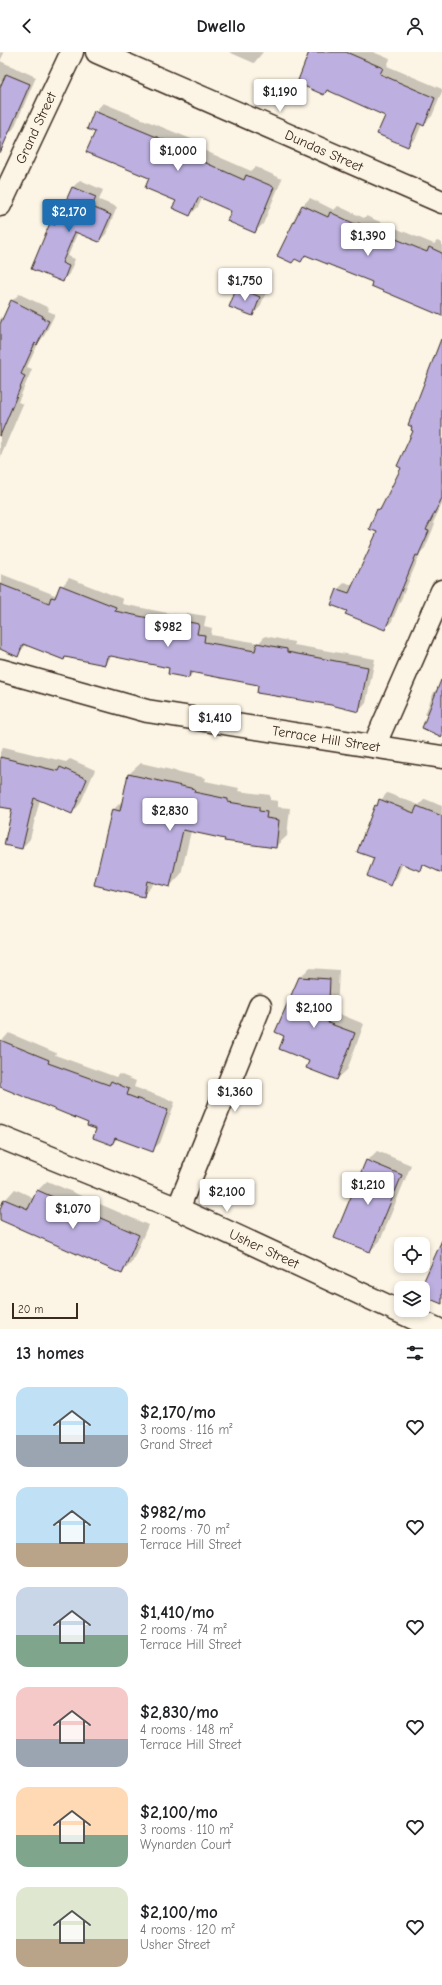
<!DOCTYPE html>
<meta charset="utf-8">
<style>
body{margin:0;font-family:"Comic Neue",sans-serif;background:#f2f2f2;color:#202124;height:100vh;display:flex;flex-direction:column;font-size:15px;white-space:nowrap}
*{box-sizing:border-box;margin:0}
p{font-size:13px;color:#757577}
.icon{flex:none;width:22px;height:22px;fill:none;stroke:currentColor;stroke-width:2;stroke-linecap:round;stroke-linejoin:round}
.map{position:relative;height:1277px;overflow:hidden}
.details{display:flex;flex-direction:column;background:#fff;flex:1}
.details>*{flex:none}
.buttons{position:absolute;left:394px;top:1185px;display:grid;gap:8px}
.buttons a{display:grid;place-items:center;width:36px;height:36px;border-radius:8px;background:#fff;box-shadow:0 2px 6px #0003;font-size:20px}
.scale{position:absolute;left:12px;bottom:10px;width:66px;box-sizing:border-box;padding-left:4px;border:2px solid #3b2a1e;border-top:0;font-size:11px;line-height:14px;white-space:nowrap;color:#3b2a1e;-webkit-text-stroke:3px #fcf5e5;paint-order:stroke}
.price{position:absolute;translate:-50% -34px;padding:0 9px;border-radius:4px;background:#fff;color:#222;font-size:13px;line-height:26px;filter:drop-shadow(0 1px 2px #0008)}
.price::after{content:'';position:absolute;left:50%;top:24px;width:12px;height:9px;margin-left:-6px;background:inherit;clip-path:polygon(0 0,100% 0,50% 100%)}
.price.current{background:#1f6fb2;color:#fff}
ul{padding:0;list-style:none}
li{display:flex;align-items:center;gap:12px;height:100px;padding:0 16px}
li span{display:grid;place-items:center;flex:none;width:112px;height:80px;border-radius:12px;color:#555}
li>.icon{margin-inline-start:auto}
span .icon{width:48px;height:48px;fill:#fffc;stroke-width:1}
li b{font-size:17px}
h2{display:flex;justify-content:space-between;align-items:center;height:48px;padding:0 16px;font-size:17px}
header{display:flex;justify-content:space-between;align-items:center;height:52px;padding:0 16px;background:#fff;font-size:18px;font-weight:800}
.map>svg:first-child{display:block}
.shadow{fill:#0003}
.building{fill:#bdb0e1;stroke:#3b2a1e}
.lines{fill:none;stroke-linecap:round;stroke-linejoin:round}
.street-casing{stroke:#3b2a1e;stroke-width:25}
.secondary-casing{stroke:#3b2a1e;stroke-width:25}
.street{stroke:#fcf5e5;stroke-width:22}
.secondary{stroke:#fcf5e5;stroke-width:22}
.labels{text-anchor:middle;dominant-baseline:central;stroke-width:3;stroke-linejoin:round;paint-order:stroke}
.street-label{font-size:14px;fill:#3b2a1e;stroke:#fcf5e5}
</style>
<header><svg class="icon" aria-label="back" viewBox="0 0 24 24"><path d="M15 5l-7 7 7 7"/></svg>Dwello<svg class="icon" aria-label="person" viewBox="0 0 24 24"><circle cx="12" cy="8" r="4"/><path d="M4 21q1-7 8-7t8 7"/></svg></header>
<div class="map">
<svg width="442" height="1277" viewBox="0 0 442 1277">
<rect width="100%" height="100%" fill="#fcf5e5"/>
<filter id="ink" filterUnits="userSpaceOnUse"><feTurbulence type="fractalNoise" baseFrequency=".025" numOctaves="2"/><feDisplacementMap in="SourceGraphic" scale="8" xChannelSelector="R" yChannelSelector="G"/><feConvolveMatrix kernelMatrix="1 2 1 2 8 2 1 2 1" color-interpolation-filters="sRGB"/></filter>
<g filter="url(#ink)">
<!-- shadow -->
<g class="shadow">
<path d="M0,0L4,1L0,9Z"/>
<path d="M229,0H263L254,11Z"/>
<path d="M310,0H373L390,7L387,14L442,37V40L432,64L423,73L422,72L416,86L408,94L386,64L328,38L324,42Z"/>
<path d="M0,9L36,25L14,76L7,84L0,81Z"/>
<path d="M103,51L196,89L194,94L251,119L256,115L282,127L263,172L255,180L233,158L203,145L198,155L190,163L177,148L96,79L95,60Z"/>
<path d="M80,128L103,138L99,148L117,155L106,182L99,189L78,180L68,204L75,207L69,222L62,229L50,172L58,165L59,166L73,135Z"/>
<path d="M310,146L334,158L338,154L364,166L366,164L434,192L437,189L442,191V263L374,230L307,203L301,209L296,206L292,210L278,203L303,153Z"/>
<path d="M245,228L267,238L260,255L253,262L238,235Z"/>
<path d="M19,242L49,256L48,259L55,262L44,284L39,290L27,315L32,317L18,350L23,352L0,406V265L4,267L12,249Z"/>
<path d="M442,311V452L433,471L435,472L425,496L421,500L392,569L385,577L332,552L338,537L345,530L354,534L378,480V458L385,451L402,415Z"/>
<path d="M1,522L55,543L69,526L123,547L122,552L183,564L187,561L206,564L204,574L212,576L211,583L259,591L265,584L294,590V593L375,607L366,651L359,659L260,632L194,620L189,625L171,615L113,603L105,612L66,604L64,607L26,593L17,603L0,596Z"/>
<path d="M441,633L442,634V684L428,663L425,662L434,640Z"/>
<path d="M4,695L66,710L70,707L95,718L80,752L72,761L40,747L30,787L22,796L14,756L0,753V700Z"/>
<path d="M141,711L206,726L205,729L239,736L238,739L270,743V748L278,749L277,755L290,756L287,784L275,795L191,779L181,822L170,834L155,830L143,844L113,758L124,747L129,722Z"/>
<path d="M387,741L419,753L425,747L442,754V820L425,812L420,818L403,811L397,825L390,832L376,806V754Z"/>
<path d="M309,916L339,918L337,961L364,972L347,1018L337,1027L310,1008L285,983L300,926Z"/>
<path d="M9,981L56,1001L55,1003L116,1025L119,1022L136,1029L134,1035L175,1050L160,1091L152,1098L118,1086L112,1092L90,1070L0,1034V991Z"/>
<path d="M377,1099L411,1113L380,1189L370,1199L367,1109Z"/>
<path d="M47,1129L148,1173L132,1210L122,1221L0,1167V1159L5,1148L15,1137L34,1146L37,1139Z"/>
</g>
<!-- building -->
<g class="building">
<path d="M309,0H346L383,16L380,22L435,46L424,74L418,71L408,95L377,82L385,64L327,38L324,43L297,31Z"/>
<path d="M6,22L30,32L0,101V35Z"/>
<path d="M94,59L188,98L186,102L244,128L246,123L274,135L255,181L227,169L231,159L199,145L190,164L172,156L176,149L145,136L149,126L86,100L95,80L87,77Z"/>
<path d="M72,135L96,145L92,155L111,163L99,190L75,180L62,211L69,214L63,230L31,217L50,171L55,173Z"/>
<path d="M302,153L328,165L330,160L357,173L358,171L427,200L429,195L442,201V264L371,234L372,230L305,203L301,210L295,207L292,211L277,204Z"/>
<path d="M237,235L260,245L253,264L229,255Z"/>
<path d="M11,248L43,264L42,266L49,269L37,293L35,291L21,322L25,324L0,384V272Z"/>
<path d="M441,287L442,288V446L426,478L429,479L418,504L416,503L385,578L345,562L347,559L331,553L337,537L349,541L377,480L369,477L377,457L380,458L401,416L397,414L413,379L411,378L412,375L408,373Z"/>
<path d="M0,532L49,551L51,545L55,546L60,533L116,555L115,559L177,572L178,568L199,572L197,582L205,583L204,590L255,599L257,591L287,597V600L368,615L359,660L331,653L257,641L258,633L190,620L189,626L168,622L169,616L111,604L107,605L105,613L65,605L64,608L23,592L18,605L0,597Z"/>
<path d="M441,628H442V685L422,676Z"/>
<path d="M0,705L58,719L60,715L87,727L72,762L34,746L22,797L4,793L12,757L0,755Z"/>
<path d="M128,722L195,737L194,740L228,747V750L259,755V759L267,760L266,766L279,768L276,796L224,789L225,787L183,778L170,835L147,829L144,845L94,833L112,757L120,759Z"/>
<path d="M379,747L414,761L417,754L442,764V821L422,812L420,819L400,811L391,834L367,824L374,806L357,800L375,753L377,754Z"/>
<path d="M299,925L330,927L328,971L355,981L337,1028L306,1016L309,1009L279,997L284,984L275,980Z"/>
<path d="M0,988L49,1008L48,1011L109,1033L111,1029L129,1037L127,1043L168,1058L153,1100L115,1086L112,1093L93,1086L96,1077L87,1074L88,1071L0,1035Z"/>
<path d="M366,1108L402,1123L370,1200L334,1186Z"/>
<path d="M37,1138L139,1183L122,1222L0,1168V1157L4,1147L28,1157Z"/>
<path d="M442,1188V1252L423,1244V1231Z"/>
</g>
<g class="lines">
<defs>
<g id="street">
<path d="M0,153L72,0"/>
<path d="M374,694L442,539"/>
<path d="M0,1085L178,1157L437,1277"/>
<path d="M178,1157L260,954"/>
</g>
<g id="secondary">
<path d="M97,0L442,150"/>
<path d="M0,618L147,659L442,705"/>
</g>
</defs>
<!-- street casing -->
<use href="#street" class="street-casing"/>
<!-- secondary casing -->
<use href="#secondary" class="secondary-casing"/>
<!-- street -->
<use href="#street" class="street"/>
<!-- secondary -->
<use href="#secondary" class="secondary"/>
</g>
</g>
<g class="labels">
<!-- street labels -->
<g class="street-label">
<text transform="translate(36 76) rotate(-65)">Grand Street</text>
<text transform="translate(324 99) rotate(24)">Dundas Street</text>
<text transform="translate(326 687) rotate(9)">Terrace Hill Street</text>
<text transform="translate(264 1197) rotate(25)">Usher Street</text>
</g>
</g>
</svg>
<div class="buttons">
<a><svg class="icon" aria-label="locate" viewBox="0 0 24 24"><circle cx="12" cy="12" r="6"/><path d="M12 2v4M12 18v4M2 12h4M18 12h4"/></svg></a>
<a><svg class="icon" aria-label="layers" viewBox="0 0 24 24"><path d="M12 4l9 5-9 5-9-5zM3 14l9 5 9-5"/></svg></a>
</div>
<div class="scale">20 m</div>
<b class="price" style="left:280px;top:61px">$1,190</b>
<b class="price" style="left:178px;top:120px">$1,000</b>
<b class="price current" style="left:69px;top:181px">$2,170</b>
<b class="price" style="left:368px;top:205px">$1,390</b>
<b class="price" style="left:245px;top:250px">$1,750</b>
<b class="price" style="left:168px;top:596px">$982</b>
<b class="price" style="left:215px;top:687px">$1,410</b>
<b class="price" style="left:170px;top:780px">$2,830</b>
<b class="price" style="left:314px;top:977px">$2,100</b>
<b class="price" style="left:235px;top:1061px">$1,360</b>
<b class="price" style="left:368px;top:1154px">$1,210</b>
<b class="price" style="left:227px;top:1161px">$2,100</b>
<b class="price" style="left:73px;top:1178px">$1,070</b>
</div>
<section class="details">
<h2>13 homes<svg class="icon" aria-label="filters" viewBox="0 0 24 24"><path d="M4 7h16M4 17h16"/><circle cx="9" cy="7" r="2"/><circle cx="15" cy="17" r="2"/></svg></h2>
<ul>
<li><span style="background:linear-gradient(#bfe0f5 60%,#9aa5b1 0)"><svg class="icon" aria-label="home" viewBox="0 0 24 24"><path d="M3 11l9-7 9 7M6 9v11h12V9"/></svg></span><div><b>$2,170/mo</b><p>3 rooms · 116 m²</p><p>Grand Street</p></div><svg class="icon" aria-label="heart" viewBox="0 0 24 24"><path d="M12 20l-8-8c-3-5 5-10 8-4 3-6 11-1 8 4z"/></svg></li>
<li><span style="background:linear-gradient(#bfe0f5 70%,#b9a48a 0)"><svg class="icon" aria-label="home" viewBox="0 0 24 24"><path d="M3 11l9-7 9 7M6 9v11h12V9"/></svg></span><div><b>$982/mo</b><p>2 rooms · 70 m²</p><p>Terrace Hill Street</p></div><svg class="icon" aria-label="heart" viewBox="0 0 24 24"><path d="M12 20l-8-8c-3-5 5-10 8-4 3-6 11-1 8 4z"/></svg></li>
<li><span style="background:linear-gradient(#c9d6e8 60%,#7fa58c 0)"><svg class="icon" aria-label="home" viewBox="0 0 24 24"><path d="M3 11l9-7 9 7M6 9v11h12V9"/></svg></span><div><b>$1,410/mo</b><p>2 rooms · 74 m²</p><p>Terrace Hill Street</p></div><svg class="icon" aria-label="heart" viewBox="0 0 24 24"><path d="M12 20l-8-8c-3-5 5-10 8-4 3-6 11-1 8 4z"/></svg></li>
<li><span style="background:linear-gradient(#f6c9c9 65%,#9aa5b1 0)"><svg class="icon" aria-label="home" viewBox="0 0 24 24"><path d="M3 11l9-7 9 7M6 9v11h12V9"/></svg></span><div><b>$2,830/mo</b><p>4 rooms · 148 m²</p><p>Terrace Hill Street</p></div><svg class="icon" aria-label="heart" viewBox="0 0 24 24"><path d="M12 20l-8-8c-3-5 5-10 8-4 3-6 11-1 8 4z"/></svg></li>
<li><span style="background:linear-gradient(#ffd9b3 60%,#7fa58c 0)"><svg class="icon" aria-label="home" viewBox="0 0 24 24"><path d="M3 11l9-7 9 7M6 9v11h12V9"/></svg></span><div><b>$2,100/mo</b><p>3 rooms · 110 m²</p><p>Wynarden Court</p></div><svg class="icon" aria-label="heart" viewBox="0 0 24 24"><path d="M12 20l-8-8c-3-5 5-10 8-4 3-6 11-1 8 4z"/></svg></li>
<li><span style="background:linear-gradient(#dfe7d0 65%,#b9a48a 0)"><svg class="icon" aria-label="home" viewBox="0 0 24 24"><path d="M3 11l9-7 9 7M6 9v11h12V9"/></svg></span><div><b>$2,100/mo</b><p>4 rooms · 120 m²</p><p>Usher Street</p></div><svg class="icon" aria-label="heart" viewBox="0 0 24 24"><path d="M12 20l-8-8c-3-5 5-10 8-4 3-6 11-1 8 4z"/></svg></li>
</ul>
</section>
